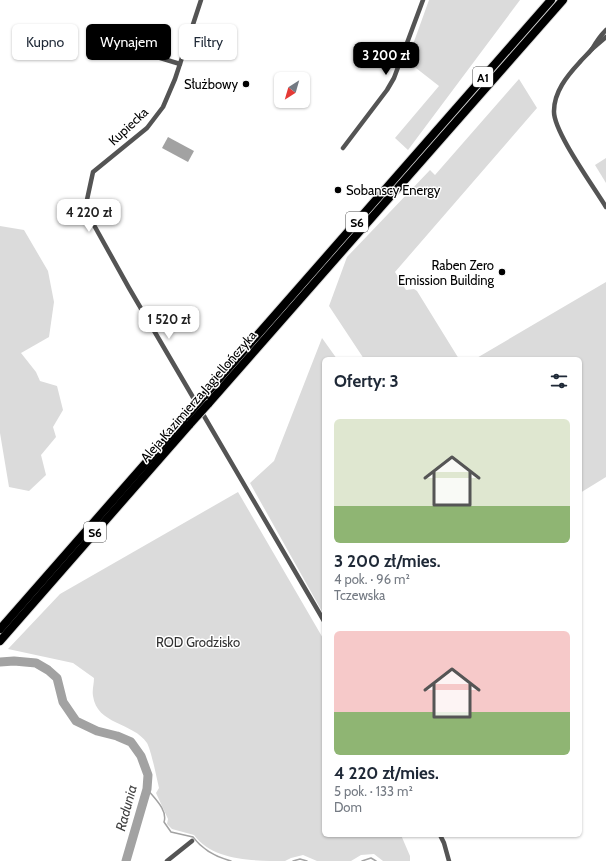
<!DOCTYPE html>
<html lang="pl">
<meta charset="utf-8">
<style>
body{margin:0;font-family:Cabin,sans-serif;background:#f6f6f7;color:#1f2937;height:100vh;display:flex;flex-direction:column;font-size:15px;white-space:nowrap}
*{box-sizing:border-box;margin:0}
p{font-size:13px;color:#747a83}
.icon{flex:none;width:22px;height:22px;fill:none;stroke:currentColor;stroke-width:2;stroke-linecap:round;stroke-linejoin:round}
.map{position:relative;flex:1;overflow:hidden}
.panel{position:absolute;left:322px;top:357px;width:260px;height:480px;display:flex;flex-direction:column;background:#fff;border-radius:6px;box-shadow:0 1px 3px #0004}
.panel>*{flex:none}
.banner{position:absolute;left:12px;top:24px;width:250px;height:36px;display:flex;gap:8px}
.needle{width:26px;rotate:217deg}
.tools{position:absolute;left:274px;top:72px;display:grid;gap:8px}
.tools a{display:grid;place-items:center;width:36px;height:36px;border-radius:6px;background:#fff;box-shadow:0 1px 3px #0004;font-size:20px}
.price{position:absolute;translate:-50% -34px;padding:0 9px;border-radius:8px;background:#fff;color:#222;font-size:13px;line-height:26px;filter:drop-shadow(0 1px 2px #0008)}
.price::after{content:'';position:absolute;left:50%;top:24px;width:12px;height:9px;margin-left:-6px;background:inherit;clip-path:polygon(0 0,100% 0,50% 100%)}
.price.selected{background:#000;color:#fff}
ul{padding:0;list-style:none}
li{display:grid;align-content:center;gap:8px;height:212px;padding:0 12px}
li span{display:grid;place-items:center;height:124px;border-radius:6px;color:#555}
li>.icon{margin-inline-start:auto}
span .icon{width:72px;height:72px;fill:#fffc;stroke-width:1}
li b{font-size:17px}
h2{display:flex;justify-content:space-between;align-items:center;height:48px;padding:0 12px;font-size:17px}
.tag{padding:0 14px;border-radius:6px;background:#fff;box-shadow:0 1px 3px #0004;font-size:14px;line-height:36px}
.tag.selected{background:#000;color:#fff}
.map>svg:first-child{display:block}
.green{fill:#dbdbdb}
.water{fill:#a2a2a2}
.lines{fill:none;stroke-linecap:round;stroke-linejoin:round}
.stream{stroke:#a2a2a2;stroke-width:1.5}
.river{stroke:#a2a2a2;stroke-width:9}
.highway-casing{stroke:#dbdbdb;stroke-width:10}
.street{stroke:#545454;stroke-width:4.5}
.highway{stroke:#000;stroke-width:8}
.highway-bridge-casing{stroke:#dbdbdb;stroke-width:10;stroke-linecap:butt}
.highway-bridge{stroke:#000;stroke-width:8}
.poi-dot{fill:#000;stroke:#fff;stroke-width:1.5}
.labels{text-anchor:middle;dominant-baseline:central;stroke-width:3;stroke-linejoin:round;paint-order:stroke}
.shield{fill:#fff;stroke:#4c4c4c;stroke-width:1}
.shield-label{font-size:12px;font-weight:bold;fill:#000}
.poi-label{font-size:13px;fill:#000;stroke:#fff;text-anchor:end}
.street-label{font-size:13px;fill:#000;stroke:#fff}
.park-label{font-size:13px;fill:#323232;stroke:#fff}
.water-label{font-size:14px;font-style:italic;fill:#434343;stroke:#fff}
</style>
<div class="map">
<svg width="606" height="861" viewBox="0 0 606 861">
<rect width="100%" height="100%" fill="#fff"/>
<!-- green -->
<g class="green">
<path d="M429,0H520L408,150L395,138L439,86L407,61Z"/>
<path d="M519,79L537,108L395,272L406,290L414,289L417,291L459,359H364L329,306L347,257L430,170L435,175Z"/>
<path d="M606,158V183L595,165Z"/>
<path d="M0,226L24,230L48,271L54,302L49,337L21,353L36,372L40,381L57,386L63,410L53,427L56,437L41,455L46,475L29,491L9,487L0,433Z"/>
<path d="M606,282V477L580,493V359H475Z"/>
<path d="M322,338L337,359H324V615L250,483L274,461Z"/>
<path d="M238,492L324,640V835H401L410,856V861H383L374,854L361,855L351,861H317L303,855L291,858L285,861C254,861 213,861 194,835L172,829L167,824L168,819L156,793L159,788C157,779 151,750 147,743C133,722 97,725 93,696C92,690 94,684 94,678L73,663L8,649L60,594Z"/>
</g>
<!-- water -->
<path class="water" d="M168,137L194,151L188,162L162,148Z"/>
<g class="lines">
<!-- stream -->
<g class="stream">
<path d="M147,789C154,798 168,810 164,822L171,832L193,837C202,849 216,857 231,861"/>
<path d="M293,861L300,859L307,861"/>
<path d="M362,861L371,858L376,861"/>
</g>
<!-- river -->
<path class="river" d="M0,662L14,661L36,663L48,670L57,678L63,702L76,721L97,731L117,736L131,742L141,756L148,775L147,789L126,861"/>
<defs>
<g id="highway">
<path d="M204,396L551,0"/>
<path d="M208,404L563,0"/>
<path d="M0,629L186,417"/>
<path d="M0,641L190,424"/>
</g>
</defs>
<!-- highway casing -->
<use href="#highway" class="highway-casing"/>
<!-- street -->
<g class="street">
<path d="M606,30C600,36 596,42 592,49C588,54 583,58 579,63C567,76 554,92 554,111C553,131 594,187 606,207"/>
<path d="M592,49L606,37"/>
<path d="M144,53L180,64"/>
<path d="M343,148L387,90L394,78L423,0"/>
<path d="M194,399L129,288L85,209L93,172L147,128L163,107L175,79L201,0"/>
<path d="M204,416L324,621"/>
<path d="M440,835L444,843L449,861"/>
<path d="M167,861L192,841"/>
</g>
<!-- highway -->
<use href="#highway" class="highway"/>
<defs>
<g id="highway-bridge">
<path d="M186,417L204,396"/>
<path d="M190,424L208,404"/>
</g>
</defs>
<!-- highway-bridge casing -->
<use href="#highway-bridge" class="highway-bridge-casing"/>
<!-- highway-bridge -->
<use href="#highway-bridge" class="highway-bridge"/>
</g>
<!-- markers -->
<g class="poi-dot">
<circle cx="246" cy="84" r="4"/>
<circle cx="338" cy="190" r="4"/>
<circle cx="502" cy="272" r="4"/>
</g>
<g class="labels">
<!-- shield labels -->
<g class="shield">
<rect x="473" y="67" width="20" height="20" rx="3"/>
<rect x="346" y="212" width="22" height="20" rx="3"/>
<rect x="84" y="522" width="22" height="20" rx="3"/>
</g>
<g class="shield-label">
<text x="483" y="77">A1</text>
<text x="357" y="222">S6</text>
<text x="95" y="532">S6</text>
</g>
<!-- poi labels -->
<g class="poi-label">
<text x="238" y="84">Służbowy</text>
<text x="346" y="190" text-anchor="start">Sobanscy Energy</text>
<text x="494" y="265">Raben Zero<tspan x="494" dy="15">Emission Building</tspan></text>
</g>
<!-- street labels -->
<g class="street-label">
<text transform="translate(128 126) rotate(-43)">Kupiecka</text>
<text transform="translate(198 396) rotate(-49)">Aleja Kazimierza Jagiellończyka</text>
</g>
<!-- park labels -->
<g class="park-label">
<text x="198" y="642">ROD Grodzisko</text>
</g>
<!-- water labels -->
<g class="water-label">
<text transform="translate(126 808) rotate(-75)">Radunia</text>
</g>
</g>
</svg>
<div class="tools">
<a><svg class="needle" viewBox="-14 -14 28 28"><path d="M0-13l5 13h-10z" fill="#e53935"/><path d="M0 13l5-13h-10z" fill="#747a83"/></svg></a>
</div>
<b class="price selected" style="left:386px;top:76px">3 200 zł</b>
<b class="price" style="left:89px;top:233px">4 220 zł</b>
<b class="price" style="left:169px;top:340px">1 520 zł</b>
<div class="banner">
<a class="tag">Kupno</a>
<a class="tag selected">Wynajem</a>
<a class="tag">Filtry</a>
</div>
<section class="panel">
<h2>Oferty: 3<svg class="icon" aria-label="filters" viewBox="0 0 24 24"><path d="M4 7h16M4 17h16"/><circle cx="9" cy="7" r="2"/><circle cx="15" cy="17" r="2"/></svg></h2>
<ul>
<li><span style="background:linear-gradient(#dfe7d0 70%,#8fb573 0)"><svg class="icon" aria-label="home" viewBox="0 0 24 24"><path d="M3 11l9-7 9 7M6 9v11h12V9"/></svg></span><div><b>3 200 zł/mies.</b><p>4 pok. · 96 m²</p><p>Tczewska</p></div></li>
<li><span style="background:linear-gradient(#f6c9c9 65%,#8fb573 0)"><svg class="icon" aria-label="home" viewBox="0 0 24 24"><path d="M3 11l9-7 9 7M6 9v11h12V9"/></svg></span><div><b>4 220 zł/mies.</b><p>5 pok. · 133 m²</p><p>Dom</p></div></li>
</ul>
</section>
</div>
